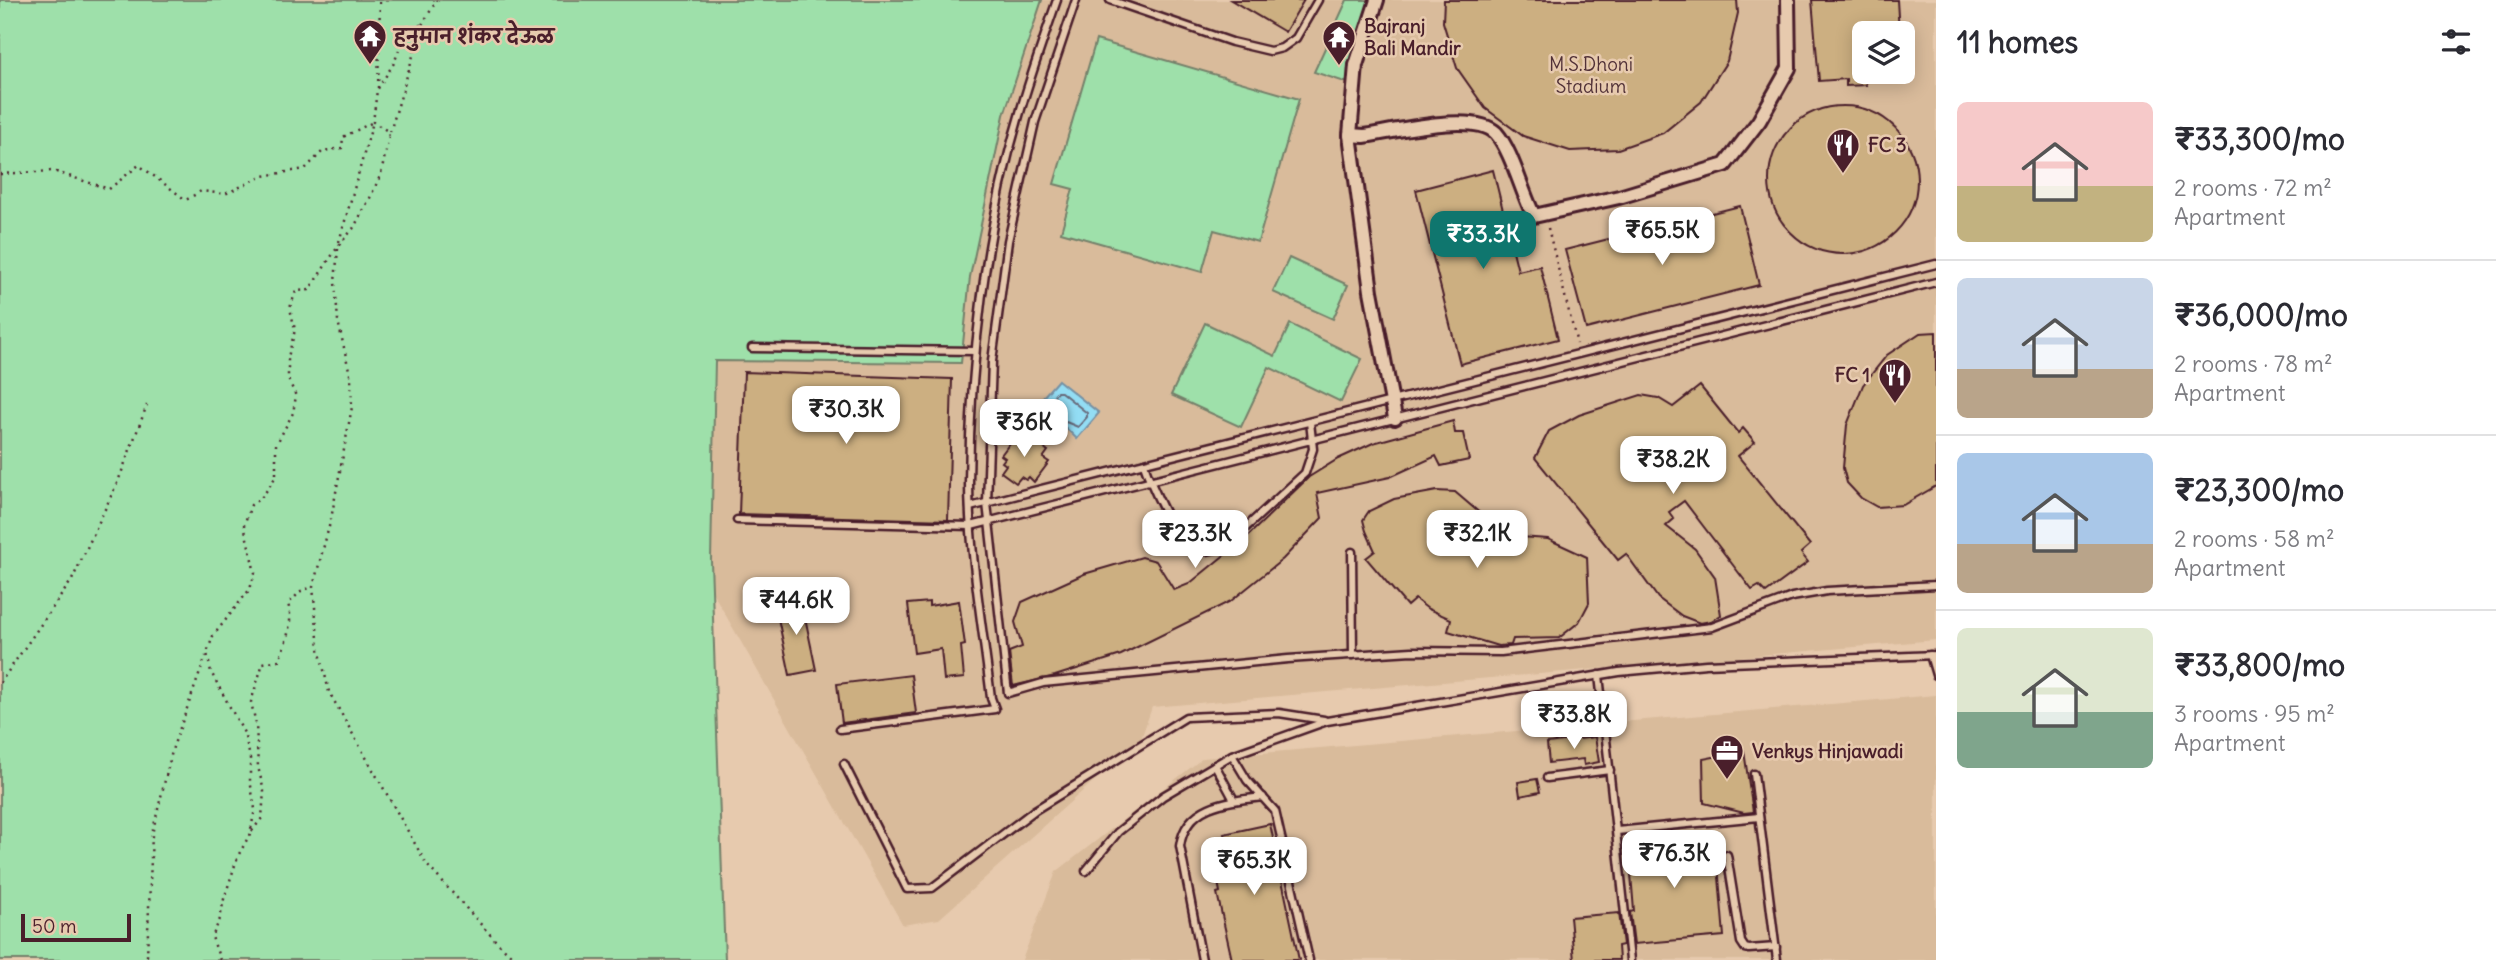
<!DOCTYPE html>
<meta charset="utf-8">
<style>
body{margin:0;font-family:Delius,"Playpen Sans Deva",sans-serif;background:#f7f7f7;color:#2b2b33;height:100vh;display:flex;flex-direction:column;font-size:26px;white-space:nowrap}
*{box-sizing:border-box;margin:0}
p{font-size:23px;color:#7c7c81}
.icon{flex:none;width:38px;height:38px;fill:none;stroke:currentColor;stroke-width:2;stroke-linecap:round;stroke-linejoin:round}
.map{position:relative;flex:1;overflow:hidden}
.details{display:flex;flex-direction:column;background:#fff;width:560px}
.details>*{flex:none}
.fabs{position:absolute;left:1852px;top:21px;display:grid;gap:14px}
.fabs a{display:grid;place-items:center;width:63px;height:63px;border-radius:10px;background:#fff;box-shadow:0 4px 18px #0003;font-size:35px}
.scale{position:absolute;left:21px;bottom:18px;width:110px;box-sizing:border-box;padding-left:7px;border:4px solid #4a1f2b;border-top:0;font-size:19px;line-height:24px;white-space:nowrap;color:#4a1f2b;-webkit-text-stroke:5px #e7caae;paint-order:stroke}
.price{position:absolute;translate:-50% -60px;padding:0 16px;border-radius:14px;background:#fff;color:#222;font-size:23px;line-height:46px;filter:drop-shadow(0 2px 4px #0008)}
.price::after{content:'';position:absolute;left:50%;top:42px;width:21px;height:16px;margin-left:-10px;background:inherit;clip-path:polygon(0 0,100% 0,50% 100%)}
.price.selected{background:#0f766e;color:#fff}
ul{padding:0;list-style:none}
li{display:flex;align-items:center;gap:21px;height:175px;padding:0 21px}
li+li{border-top:2px solid #e1e1e2}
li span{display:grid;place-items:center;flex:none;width:196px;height:140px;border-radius:10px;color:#555}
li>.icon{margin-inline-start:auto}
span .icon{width:84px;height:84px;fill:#fffc;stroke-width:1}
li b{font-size:30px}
h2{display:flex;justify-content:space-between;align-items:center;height:84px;padding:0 21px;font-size:30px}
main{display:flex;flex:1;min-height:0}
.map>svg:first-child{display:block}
.built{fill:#d9bb9b;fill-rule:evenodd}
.green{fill:#9ee0aa;stroke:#74806a;stroke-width:2}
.water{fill:#93ddf4;stroke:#7691a4;stroke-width:2}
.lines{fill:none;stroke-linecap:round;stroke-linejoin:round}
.shore{stroke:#676b7b;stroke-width:2}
.building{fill:#ccaf81;stroke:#4a1f2b;stroke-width:2}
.service-casing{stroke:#4a1f2b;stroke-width:11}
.minor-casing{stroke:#4a1f2b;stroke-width:18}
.path{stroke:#4a1f2b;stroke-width:2.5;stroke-dasharray:2 5;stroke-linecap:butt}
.service{stroke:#e7caae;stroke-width:6}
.minor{stroke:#e7caae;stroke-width:12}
.labels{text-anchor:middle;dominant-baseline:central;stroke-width:5;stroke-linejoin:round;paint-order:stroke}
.poi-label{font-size:19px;font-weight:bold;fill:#4a1f2b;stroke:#e7caae;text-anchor:start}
.park-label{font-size:19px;fill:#523238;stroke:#e7caae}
</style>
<main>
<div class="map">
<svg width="1936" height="960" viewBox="0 0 1936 960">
<rect width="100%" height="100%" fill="#e7caae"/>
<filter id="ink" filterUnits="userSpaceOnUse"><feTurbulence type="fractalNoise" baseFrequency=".0143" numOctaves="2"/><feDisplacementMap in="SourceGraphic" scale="14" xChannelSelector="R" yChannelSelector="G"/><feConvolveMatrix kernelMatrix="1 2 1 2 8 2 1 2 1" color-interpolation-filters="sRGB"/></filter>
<g filter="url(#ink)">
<!-- built -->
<g class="built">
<path d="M754,0H1936V640L1152,707L1141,739L939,919L903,925L709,586L721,224ZM1864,33H1902V72H1864Z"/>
<path d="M1936,695V960H1022L1056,872L1203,758Z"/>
</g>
<!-- green -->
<g class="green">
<path d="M0,0H1042L1004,115L970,277L961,363L715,361L711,561L725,960H0Z"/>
<path d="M1347,0H1379L1354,85L1314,72Z"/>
<path d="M1096,40L1299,99L1258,242L1214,230L1202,272L1061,232L1073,189L1054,184Z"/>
<path d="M1289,258L1348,285L1333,319L1273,292Z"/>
<path d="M1205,323L1275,356L1290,324L1362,359L1341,402L1269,367L1241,427L1171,395Z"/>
</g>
<!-- water -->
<path class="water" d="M1058,380L1099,413L1077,439L1066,428C1057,436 1050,437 1042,427L1047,414L1036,405Z"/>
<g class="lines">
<!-- shore -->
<path class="shore" d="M1057,392H1061L1087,413V417L1078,427L1066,422L1054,427L1050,425L1053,413L1048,403Z"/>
</g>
<!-- building -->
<g class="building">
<path d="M1231,0H1304L1285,32Z"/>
<path d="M1444,0H1737L1738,13L1727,61L1701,102L1663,133L1618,149L1570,151L1523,136L1485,108L1457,68L1443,22Z"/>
<path d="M1812,0H1897L1899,33H1864V72L1866,85L1846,86V79L1819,81Z"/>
<circle cx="1843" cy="180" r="74"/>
<path d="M1493,170L1518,271L1540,266L1558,339L1460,364L1416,190Z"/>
<path d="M1740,206L1759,285L1586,329L1565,250Z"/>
<path d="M1936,332V486L1903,505L1877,507L1861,498L1847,483L1843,468L1847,425L1863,385L1887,355L1920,333Z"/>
<path d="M744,372L952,379L948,520L739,514Z"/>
<path d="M1700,386L1738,433L1743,428L1755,442L1738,456L1810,545L1801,553L1808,562L1766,593L1759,586L1752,590L1684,501L1669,512L1674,519L1666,526L1695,549L1715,577L1721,615L1711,621L1700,623L1682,616L1658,598L1626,554L1618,560L1535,458L1549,431L1579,415L1641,395L1658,398L1673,407Z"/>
<path d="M1453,421L1455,433H1463L1469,460L1441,466L1436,456L1390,477L1317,493L1322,518L1283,559L1231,601L1121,655L1055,676L1013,686L1009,652L1022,647L1015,622L1022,602L1084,574L1142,557L1156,561L1174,590L1189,584L1249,535L1309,477L1338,459L1373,443Z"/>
<path d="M1024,432L1048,451L1043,458L1049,462L1034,482L1029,477L1026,480L1021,477L1016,483L1001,472L1006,465L1002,462L1005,458L1001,455L1016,435L1020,438Z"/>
<path d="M1437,491L1455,492L1495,526L1520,537L1548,539L1587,557L1589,603L1579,622L1559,638L1513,639L1511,645L1498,646L1448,631L1451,619L1428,609L1415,599L1407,606L1366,558L1375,551L1366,531L1363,520L1369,511L1394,499Z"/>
<path d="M801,598L816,670L790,675L775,604Z"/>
<path d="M959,601L965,645L961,646L964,678L944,680L941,649L914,653L908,604L929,602V606Z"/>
<path d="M911,675L916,713L842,723L837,684Z"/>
<path d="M1595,737L1599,762L1584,765L1583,759L1549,763L1547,743Z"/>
<path d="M1744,751L1753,812L1744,813L1704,803L1703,759Z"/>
<path d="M1537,779L1540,792L1520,796L1518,782Z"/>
<path d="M1270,824L1299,960H1232L1217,893L1220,892L1212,852L1216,851L1215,843L1226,841L1224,834Z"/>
<path d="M1668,834V841L1682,840L1683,844L1716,842L1724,936L1634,944L1630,912L1634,911L1628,837Z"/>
<path d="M1619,913L1623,945L1618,946L1619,960H1574L1570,917Z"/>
</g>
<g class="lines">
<defs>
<g id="service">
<path d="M1076,0L1035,122L1008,241L992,361L987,503L1008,693L1043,683L1288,659L1412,651L1501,652L1712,627L1792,597L1827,591L1936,585"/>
<path d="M1110,0L1232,42L1270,51L1282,48L1296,38L1318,0"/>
<path d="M752,348L975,351"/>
<path d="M1144,464C1150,482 1174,538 1190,548C1201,554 1217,550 1228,544L1305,473L1313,449L1310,422"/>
<path d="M970,507L1936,264"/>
<path d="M737,520L971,526L1936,282"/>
<path d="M1352,552L1353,655"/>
<path d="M1930,655L1936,675"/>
<path d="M1599,675L1630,960"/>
<path d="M840,729L995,709L991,698C983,628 969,553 969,482C970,363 985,230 1019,116C1030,77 1044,38 1057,0"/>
<path d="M1232,755L1247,780L1275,811L1309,960"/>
<path d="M844,764L907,889L932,888L1035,810L1186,717L1279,713L1324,720"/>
<path d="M1215,765L1234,800"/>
<path d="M1754,774L1777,960"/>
<path d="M1547,778L1610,770"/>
<path d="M1617,831L1759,817"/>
<path d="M1727,855L1741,942L1745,948L1749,949L1776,947"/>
<path d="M1086,871L1118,832L1163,796L1232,755L1327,721L1619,672L1706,664L1936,655"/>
<path d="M1202,960L1180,846C1186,804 1228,801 1263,797"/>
</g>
<g id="minor">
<path d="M1377,0L1356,65L1350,135L1371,291L1395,418"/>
<path d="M1350,135L1364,136C1392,132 1475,111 1496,133C1512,151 1522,193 1534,216L1619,197L1725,165L1759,121L1789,68L1788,0"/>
</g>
</defs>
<!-- service casing -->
<use href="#service" class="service-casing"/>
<!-- minor casing -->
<use href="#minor" class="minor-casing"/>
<!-- path -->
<g class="path">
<path d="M378,88L380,0"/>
<path d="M389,136L386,130L373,122L377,90L394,63L404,37L423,23"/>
<path d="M0,174L53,171L109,189L139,165L186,200L201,191L225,194L263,176L305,169L323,151L342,148L343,137L373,122"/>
<path d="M1548,228L1577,344"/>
<path d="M339,242L373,122"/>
<path d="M338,249L335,282L338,321L351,379L352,407L331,519L313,587L319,648L329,692L427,865L496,941L516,960"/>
<path d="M0,683L72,580L119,479L147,405"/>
<path d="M252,831L262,818L264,791L258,767L256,724L251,702L263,663L279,660C286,642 294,622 288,604L301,591L313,587"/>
<path d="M141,960L147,956L152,834L173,747L206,656"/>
<path d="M220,960L212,937L220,919L224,899L238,856L250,834L255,809L250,780V757L244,733L211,672L207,653L213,636L250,589L255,573L244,525L251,505L263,496L276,476V445L293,413L296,396L288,379V357L295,330L290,308L296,291L309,290L339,245L353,229L370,198L381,174L390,132L423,23L437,0"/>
</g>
<!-- service -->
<use href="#service" class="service"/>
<!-- minor -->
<use href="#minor" class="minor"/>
</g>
</g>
<!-- icons -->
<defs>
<symbol id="temple-pin" viewBox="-11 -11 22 30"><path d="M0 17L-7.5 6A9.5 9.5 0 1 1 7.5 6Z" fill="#4a1f2b" stroke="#e7caae"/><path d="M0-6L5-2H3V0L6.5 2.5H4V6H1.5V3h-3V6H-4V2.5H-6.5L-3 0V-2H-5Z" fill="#fff"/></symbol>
<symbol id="restaurant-pin" viewBox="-11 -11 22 30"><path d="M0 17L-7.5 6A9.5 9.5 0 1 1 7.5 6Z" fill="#4a1f2b" stroke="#e7caae"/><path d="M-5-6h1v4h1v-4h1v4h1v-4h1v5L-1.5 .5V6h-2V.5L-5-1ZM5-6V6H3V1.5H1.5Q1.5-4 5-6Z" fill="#fff"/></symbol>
<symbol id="office-pin" viewBox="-11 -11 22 30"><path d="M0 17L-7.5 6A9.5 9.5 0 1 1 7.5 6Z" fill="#4a1f2b" stroke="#e7caae"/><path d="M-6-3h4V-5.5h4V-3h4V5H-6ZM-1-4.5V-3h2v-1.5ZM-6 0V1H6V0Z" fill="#fff"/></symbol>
</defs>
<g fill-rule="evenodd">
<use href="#temple-pin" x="351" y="17" width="38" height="52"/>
<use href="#temple-pin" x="1320" y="18" width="38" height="52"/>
<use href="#restaurant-pin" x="1824" y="126" width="38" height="52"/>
<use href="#restaurant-pin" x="1876" y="356" width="38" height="52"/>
<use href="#office-pin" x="1708" y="732" width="38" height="52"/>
</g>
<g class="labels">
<!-- poi labels -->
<g class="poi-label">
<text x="1364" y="26">Bajranj<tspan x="1364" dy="22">Bali Mandir</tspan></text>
<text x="394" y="36">हनुमान शंकर देऊळ</text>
<text x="1868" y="145">FC 3</text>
<text x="1870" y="375" text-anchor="end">FC 1</text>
<text x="1752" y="751">Venkys Hinjawadi</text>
</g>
<!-- park labels -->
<g class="park-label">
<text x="1591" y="64">M.S.Dhoni<tspan x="1591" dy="22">Stadium</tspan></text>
</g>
</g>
</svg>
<div class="fabs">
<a><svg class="icon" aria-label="layers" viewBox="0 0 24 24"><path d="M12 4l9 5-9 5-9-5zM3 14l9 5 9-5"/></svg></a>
</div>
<div class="scale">50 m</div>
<b class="price" style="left:1662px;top:267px">₹65.5K</b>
<b class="price selected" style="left:1483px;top:271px">₹33.3K</b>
<b class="price" style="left:846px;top:446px">₹30.3K</b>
<b class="price" style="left:1024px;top:459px">₹36K</b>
<b class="price" style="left:1673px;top:496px">₹38.2K</b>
<b class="price" style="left:1195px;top:570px">₹23.3K</b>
<b class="price" style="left:1477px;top:570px">₹32.1K</b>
<b class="price" style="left:796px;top:637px">₹44.6K</b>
<b class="price" style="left:1574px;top:751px">₹33.8K</b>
<b class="price" style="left:1674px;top:890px">₹76.3K</b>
<b class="price" style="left:1254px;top:897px">₹65.3K</b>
</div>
<section class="details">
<h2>11 homes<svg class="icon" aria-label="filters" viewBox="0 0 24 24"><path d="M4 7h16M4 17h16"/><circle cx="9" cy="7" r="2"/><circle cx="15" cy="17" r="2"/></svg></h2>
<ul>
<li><span style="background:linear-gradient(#f6c9c9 60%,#c2b280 0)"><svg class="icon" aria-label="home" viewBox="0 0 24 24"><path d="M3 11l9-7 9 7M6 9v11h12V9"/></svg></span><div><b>₹33,300/mo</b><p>2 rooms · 72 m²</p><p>Apartment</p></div></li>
<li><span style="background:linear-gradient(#c9d6e8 65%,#b9a48a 0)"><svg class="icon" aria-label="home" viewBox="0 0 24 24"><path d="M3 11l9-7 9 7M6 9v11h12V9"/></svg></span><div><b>₹36,000/mo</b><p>2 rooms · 78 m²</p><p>Apartment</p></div></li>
<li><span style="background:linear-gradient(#a9c7e8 65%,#b9a48a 0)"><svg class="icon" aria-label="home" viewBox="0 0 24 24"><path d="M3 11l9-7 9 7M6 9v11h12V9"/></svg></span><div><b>₹23,300/mo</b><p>2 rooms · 58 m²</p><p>Apartment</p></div></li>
<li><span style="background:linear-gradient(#dfe7d0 60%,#7fa58c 0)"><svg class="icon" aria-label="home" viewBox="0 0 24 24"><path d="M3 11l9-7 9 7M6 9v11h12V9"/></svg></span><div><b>₹33,800/mo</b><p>3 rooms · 95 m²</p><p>Apartment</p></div></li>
</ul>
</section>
</main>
